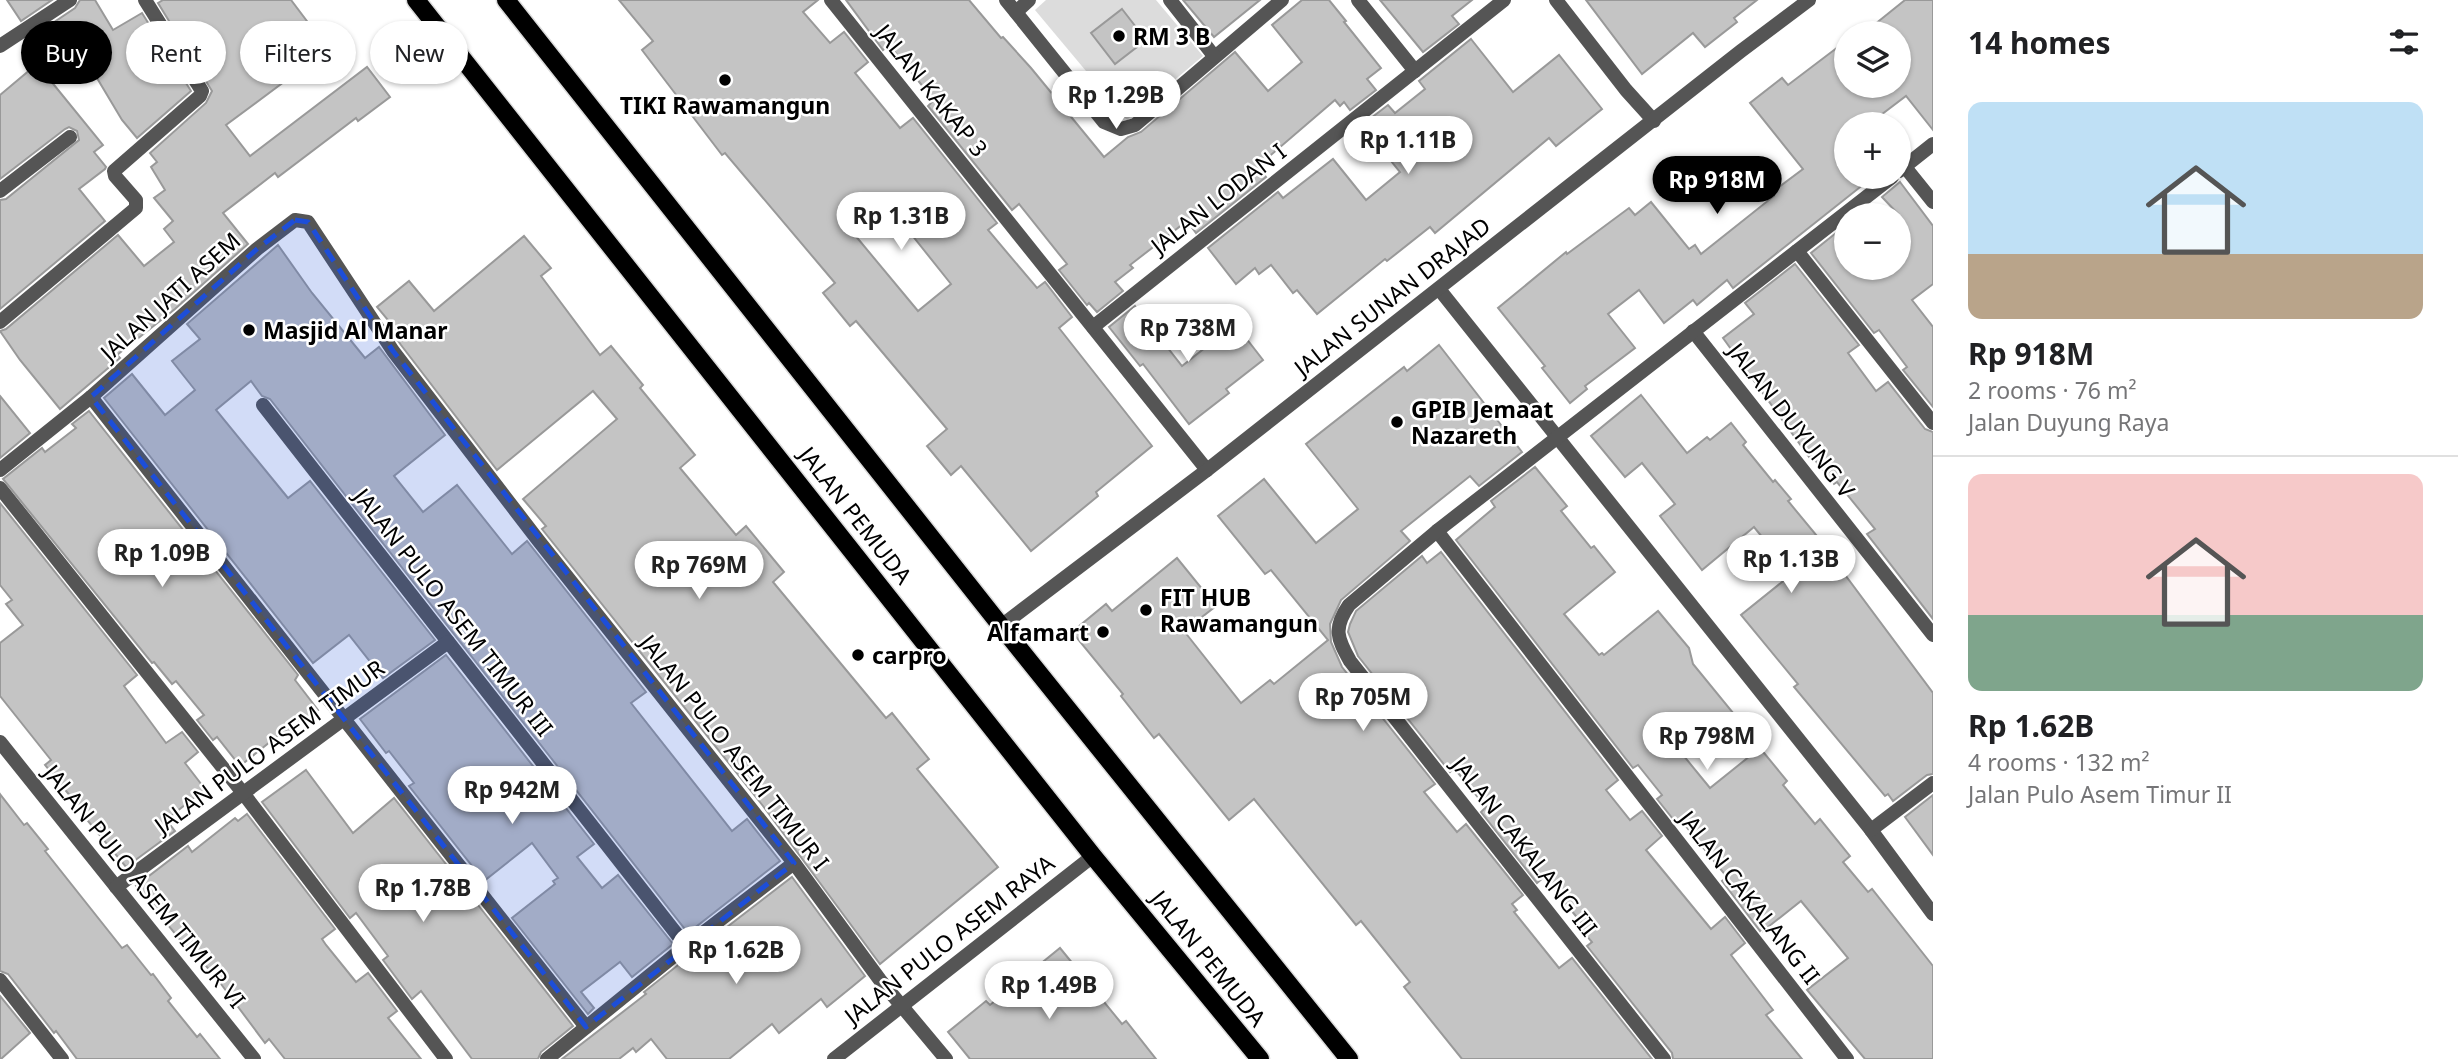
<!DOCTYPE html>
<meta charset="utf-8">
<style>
body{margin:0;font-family:"Noto Sans",sans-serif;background:#f6f6f6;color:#202124;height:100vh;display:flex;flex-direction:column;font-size:26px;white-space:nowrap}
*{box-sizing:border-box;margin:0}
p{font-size:23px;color:#757577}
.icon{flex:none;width:38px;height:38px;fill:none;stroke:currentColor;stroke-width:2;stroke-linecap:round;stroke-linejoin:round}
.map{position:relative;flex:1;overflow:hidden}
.panel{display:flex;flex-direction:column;background:#fff;width:525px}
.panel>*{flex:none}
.guide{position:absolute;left:21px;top:21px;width:665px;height:63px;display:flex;gap:14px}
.buttons{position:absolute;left:1834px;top:21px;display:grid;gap:14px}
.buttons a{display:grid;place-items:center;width:77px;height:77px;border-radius:50%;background:#fff;box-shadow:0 2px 5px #0004;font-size:35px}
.price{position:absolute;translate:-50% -60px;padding:0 16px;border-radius:24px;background:#fff;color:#222;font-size:23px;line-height:46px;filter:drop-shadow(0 2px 4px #0008)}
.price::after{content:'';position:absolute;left:50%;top:42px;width:21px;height:16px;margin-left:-10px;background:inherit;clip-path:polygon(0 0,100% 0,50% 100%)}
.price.current{background:#000;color:#fff}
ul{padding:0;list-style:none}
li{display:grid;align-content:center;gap:14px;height:371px;padding:0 35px}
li+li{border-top:2px solid #e0e0e0}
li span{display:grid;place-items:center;height:217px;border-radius:14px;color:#555}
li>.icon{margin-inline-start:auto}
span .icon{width:126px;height:126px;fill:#fffc;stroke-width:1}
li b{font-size:30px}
h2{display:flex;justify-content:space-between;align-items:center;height:84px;padding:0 35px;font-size:30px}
.chip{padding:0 24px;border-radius:32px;background:#fff;box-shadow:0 2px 5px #0004;font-size:24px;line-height:63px}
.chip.current{background:#000;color:#fff}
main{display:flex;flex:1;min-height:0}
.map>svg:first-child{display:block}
.green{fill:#dcdcdc}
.building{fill:#c4c4c4;stroke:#999;stroke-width:2;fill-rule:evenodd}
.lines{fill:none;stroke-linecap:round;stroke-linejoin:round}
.primary-casing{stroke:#dbdbdb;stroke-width:21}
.minor{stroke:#555;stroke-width:14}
.primary{stroke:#000;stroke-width:18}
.marked{fill:#1d4ed8;fill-opacity:0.2;stroke:#1d4ed8;stroke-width:5;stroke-dasharray:14 9;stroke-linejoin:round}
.poi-dot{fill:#000;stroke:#fff;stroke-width:2.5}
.labels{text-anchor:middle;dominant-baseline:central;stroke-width:5;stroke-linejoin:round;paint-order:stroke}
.poi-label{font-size:23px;font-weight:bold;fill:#000;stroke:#fff;text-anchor:start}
.street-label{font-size:23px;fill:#000;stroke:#fff}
</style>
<main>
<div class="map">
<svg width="1933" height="1059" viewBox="0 0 1933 1059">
<rect width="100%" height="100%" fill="#fff"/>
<!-- green -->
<path class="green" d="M1046,0H1156L1203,56L1127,120L1035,10Z"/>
<!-- building -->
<g class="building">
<path d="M7,0H52L21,21Z"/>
<path d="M80,0H95L113,30L142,13L191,91L137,138L122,120L82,53L54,70L32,37L75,8Z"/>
<path d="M163,0H291L328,49L226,125L250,156L367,67L390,97L358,121L356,118L278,177L275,173L223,213L248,244L175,309L117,355L120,358L60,409L20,360L0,331L6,329L118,235L144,266L174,242L164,229L173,221L154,198L165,190L151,167L157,162L150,153L206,103L212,91L158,3Z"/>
<path d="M619,0H818L803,12L830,43L844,32L868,62L855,73L900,128L913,118L997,223L988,230L1037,288L1045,282L1072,317L1059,328L1152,446L1096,492L1098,496L1031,551L961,466L951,475L927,446L947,429L856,321L850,326L823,293L835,283L725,153L722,155L642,50L653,41ZM888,205L951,284L918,311L854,234Z"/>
<path d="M846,0H969L1001,38L1003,37L1031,68L1104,157L1128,137L1141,132L1235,52L1268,91L1302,62L1272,25L1302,0H1329L1346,21L1344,22L1381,68L1367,79L1376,90L1350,110L1344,102L1340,106L1335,100L1258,166L1266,177L1196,233L1187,221L1130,265L1133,268L1115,282L1123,291L1097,312L1089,303L1087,305L1059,270L1067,264L1019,204L1012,210L928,106L934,100L889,45L883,50Z"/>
<path d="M1183,0H1260L1214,37Z"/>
<path d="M1380,0H1472L1452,16L1459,24L1423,52Z"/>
<path d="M1586,0H1757L1734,18L1737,22L1705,47L1693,33L1642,74Z"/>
<path d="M1905,0H1933V130L1906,96L1869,124H1846V177H1877L1870,182L1869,180L1733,288L1727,280L1697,305L1693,300L1664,323L1639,290L1608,314L1635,348L1585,386L1587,389L1570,403L1542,368L1545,366L1498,308L1566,252L1567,254L1629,208L1635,215L1651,202L1689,249L1695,245L1701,254L1774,196L1771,193L1803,169L1750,103L1782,78L1788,85L1846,41V86H1899V33H1864Z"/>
<path d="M1122,9L1146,40L1115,64L1091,33Z"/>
<path d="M1471,39L1513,92L1559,55L1602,109L1556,146L1549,138L1435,233L1430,227L1387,261L1385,259L1317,314L1297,290L1293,293L1271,265L1259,274L1255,268L1236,284L1208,248L1278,192L1283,198L1333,159L1366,200L1400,172L1362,125L1388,105L1395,113L1425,89L1419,81Z"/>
<path d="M37,64L103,145L94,152L106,167L105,169L79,189L105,221L0,309V200L6,199L79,140L77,131L69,127L65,129L0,179V95Z"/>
<path d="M1900,182L1933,226V284L1912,300L1933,327V407L1903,370L1907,367L1879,330L1874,333L1811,253L1846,225V268H1899V215L1882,197Z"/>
<path d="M524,236L551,268L541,276L600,355L611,346L643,385L640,388L695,455L680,468L736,535L746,526L784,572L773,582L886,718L892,713L929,759L917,769L998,867L880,964L763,806L542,529L546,526L523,499L617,419L593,391L497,470L401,345L394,335L398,332L377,307L409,281L434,311Z"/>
<path d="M278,245L312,293L365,358L379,347L445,435L394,476L423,512L457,485L512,554L527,541L646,692L631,703L732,831L747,819L780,861L688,933L270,399L262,396L251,381L216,410L288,498L310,481L435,640L383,678L349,635L313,663L104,398L132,374L165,415L195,390L172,361L200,339L187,324Z"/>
<path d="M1795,264L1859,345L1848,353L1876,391L1888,382L1925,429L1933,432V619L1867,534L1875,529L1837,482L1834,484L1814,459L1812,461L1723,338L1754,314L1745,303Z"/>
<path d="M1135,306L1182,366L1235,324L1263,360L1226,389L1229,393L1189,424L1143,364L1140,366L1109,327Z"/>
<path d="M1439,345L1522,452L1479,486L1470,476L1401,531L1410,541L1341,600L1330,624L1331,642L1342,667L1435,784L1424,792L1457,832L1466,824L1523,895L1512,904L1517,910L1514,912L1559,968L1572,958L1652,1059H1462L1404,987L1410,982L1361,921L1356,925L1254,799L1229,820L1159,734L1154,738L1121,696L1123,694L1072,632L1106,604L1112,611L1177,558L1216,606L1184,631L1241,703L1270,680L1274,684L1328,640L1271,570L1265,574L1218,516L1264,479L1316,543L1358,509L1306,444L1404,367L1407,371Z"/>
<path d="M1641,395L1687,453L1707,437L1710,440L1731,423L1746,442L1743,445L1773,482L1775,480L1791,499L1788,501L1826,547L1828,545L1848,569L1843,572L1933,693V774L1927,775L1893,801L1888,794L1885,796L1794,687L1798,684L1741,615L1792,574L1754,527L1702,570L1660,516L1675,504L1642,463L1625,477L1591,436Z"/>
<path d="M0,396L30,433L0,458Z"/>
<path d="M89,411L298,675L295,680L318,710L288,734L285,730L240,766L217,737L213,740L197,720L204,715L176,681L172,684L154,662L152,663L3,479L42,448L45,452L76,428L72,424Z"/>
<path d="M1535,467L1567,506L1561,511L1591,548L1594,546L1615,572L1564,614L1599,655L1602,653L1604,655L1658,611L1689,648L1693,664L1734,714L1683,755L1710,788L1760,748L1787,781L1783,785L1815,824L1820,819L1850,856L1843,862L1868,892L1872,889L1933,966V1059H1865L1807,990L1848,958L1801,901L1763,931L1762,929L1760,931L1722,881L1727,877L1681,820L1677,824L1657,799L1662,795L1638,765L1633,768L1456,540L1495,507L1491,501Z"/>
<path d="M0,503L137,675L124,686L166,743L182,732L198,752L185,763L205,789L166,820L175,831L126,867L69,798L71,797L45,765L51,760L0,696V643L23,625L6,604L12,600L0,585Z"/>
<path d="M1441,552L1618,780L1606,790L1630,820L1642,811L1662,836L1646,850L1711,929L1725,917L1745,943L1731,955L1773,1010L1766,1015L1802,1059H1673L1672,1053L1587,946L1592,942L1581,929L1584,926L1544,877L1537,883L1481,812L1486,807L1454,768L1450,772L1358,656L1348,632L1350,624L1356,611L1422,556L1427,563Z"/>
<path d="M446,655L594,844L577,857L602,888L618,875L673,944L632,977L620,962L581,992L594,1008L588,1014L512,918L555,884L553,881L558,878L532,843L484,881L409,786L414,783L389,751L386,753L360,719Z"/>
<path d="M306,770L353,833L394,798L573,1026L541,1052L538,1059H472L421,991L412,999L383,960L388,956L356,913L350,918L262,802Z"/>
<path d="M0,794L24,825L27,823L48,849L45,851L122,948L127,945L151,975L153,974L171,998L168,1001L197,1037L200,1034L220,1059H77L56,1031L54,1033L8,974L0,971Z"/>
<path d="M1933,795V855L1905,817Z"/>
<path d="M247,814L335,929L322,939L326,945L356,982L368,973L397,1011L388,1018L421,1059H285L269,1039L265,1043L221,984L193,950L190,952L136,886L188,846L192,852L235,818L238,821Z"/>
<path d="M792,877L865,976L853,986L827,1007L821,999L779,1033L772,1024L729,1059H667L651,1039L636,1052L633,1048L619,1059H562L646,994L644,992L692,954Z"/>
<path d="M1060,948L1122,1024L1126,1021L1156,1059H970L948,1032L986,1001L990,1005Z"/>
<path d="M0,996L30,1033L1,1059H0Z"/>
</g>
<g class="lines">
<defs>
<g id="primary">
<path d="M416,0L1093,856L1260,1059"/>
<path d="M506,0L1001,626L1349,1059"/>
</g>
</defs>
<!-- primary casing -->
<use href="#primary" class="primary-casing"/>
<!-- minor -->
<g class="minor">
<path d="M831,0L1207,470"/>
<path d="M1006,0L1104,122L1121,129L1135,125L1282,0"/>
<path d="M1170,0L1214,56"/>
<path d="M1358,0L1415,71"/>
<path d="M1556,0L1626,90L1654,121"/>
<path d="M1016,12L1029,0"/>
<path d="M0,46L70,0"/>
<path d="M1905,167L1933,202"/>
<path d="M1899,171L1933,144"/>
<path d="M0,191L70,137"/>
<path d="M1797,251L1933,423"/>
<path d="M1439,289L1871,830L1933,914"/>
<path d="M0,322L136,208V200L115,176L114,171L200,96L202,91L145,0"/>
<path d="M1093,327L1504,0"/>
<path d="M1693,331L1933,635"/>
<path d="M91,397L586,1027"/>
<path d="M263,405L686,946"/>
<path d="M0,470L91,397L257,249L295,220L308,222L393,351L538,540L794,863L880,980L946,1059"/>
<path d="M0,488L243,793L446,1059"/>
<path d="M1437,531L1847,1059"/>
<path d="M1001,626L1207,470L1741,51L1809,0"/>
<path d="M0,742L254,1059"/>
<path d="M1871,830L1933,783"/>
<path d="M116,887L448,642"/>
<path d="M0,980L62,1059"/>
<path d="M547,1059L686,946L794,863"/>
<path d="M834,1059L1093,856"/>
<path d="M1664,1059L1350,661C1337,638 1333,628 1349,605L1437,531L1892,177"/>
</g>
<!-- primary -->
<use href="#primary" class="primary"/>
</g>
<!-- marked area -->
<path class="marked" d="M295,220L308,222L393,351L794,863L586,1027L91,397L257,249Z"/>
<!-- markers -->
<g class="poi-dot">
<circle cx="1119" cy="36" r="7"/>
<circle cx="725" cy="80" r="7"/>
<circle cx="249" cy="330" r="7"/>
<circle cx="1397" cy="422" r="7"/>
<circle cx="1146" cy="610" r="7"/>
<circle cx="1103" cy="632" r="7"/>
<circle cx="858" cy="655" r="7"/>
</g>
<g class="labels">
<!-- poi labels -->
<g class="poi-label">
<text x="1133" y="36">RM 3 B</text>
<text x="725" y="105" text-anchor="middle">TIKI Rawamangun</text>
<text x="263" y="330">Masjid Al Manar</text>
<text x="1411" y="409">GPIB Jemaat<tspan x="1411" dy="26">Nazareth</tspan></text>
<text x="1160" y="597">FIT HUB<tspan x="1160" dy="26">Rawamangun</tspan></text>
<text x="1089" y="632" text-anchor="end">Alfamart</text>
<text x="872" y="655">carpro</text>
</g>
<!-- street labels -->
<g class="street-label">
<text transform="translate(932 90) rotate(51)">JALAN KAKAP 3</text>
<text transform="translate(1218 198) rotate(-38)">JALAN LODAN I</text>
<text transform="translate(170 296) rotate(-42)">JALAN JATI ASEM</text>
<text transform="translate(1392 296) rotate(-38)">JALAN SUNAN DRAJAD</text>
<text transform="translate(1792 420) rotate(52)">JALAN DUYUNG V</text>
<text transform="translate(856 515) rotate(52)">JALAN PEMUDA</text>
<text transform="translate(454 612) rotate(52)">JALAN PULO ASEM TIMUR III</text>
<text transform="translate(269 746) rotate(-36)">JALAN PULO ASEM TIMUR</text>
<text transform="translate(735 752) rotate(52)">JALAN PULO ASEM TIMUR I</text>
<text transform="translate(1525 846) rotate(52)">JALAN CAKALANG III</text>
<text transform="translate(145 886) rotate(51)">JALAN PULO ASEM TIMUR VI</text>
<text transform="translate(1750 897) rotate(52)">JALAN CAKALANG II</text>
<text transform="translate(949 939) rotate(-38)">JALAN PULO ASEM RAYA</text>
<text transform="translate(1209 958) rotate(51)">JALAN PEMUDA</text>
</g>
</g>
</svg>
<div class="buttons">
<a><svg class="icon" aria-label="layers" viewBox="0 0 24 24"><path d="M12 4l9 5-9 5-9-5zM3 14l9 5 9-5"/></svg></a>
<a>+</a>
<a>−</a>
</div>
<b class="price" style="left:1116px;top:131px">Rp 1.29B</b>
<b class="price" style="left:1408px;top:176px">Rp 1.11B</b>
<b class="price current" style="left:1717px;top:216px">Rp 918M</b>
<b class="price" style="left:901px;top:252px">Rp 1.31B</b>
<b class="price" style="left:1188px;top:364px">Rp 738M</b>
<b class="price" style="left:162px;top:589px">Rp 1.09B</b>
<b class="price" style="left:1791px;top:595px">Rp 1.13B</b>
<b class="price" style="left:699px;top:601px">Rp 769M</b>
<b class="price" style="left:1363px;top:733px">Rp 705M</b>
<b class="price" style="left:1707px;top:772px">Rp 798M</b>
<b class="price" style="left:512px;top:826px">Rp 942M</b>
<b class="price" style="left:423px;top:924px">Rp 1.78B</b>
<b class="price" style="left:736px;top:986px">Rp 1.62B</b>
<b class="price" style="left:1049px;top:1021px">Rp 1.49B</b>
<div class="guide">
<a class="chip current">Buy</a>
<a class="chip">Rent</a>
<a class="chip">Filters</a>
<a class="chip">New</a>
</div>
</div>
<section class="panel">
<h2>14 homes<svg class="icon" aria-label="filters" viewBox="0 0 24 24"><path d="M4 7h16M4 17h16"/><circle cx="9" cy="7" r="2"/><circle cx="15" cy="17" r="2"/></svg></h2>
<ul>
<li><span style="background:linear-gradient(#bfe0f5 70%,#b9a48a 0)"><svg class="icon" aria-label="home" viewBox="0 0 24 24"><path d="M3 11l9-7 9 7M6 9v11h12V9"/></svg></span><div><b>Rp 918M</b><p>2 rooms · 76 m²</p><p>Jalan Duyung Raya</p></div></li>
<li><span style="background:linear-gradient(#f6c9c9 65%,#7fa58c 0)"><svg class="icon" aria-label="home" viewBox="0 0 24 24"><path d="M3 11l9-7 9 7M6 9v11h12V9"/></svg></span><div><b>Rp 1.62B</b><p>4 rooms · 132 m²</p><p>Jalan Pulo Asem Timur II</p></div></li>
</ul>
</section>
</main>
